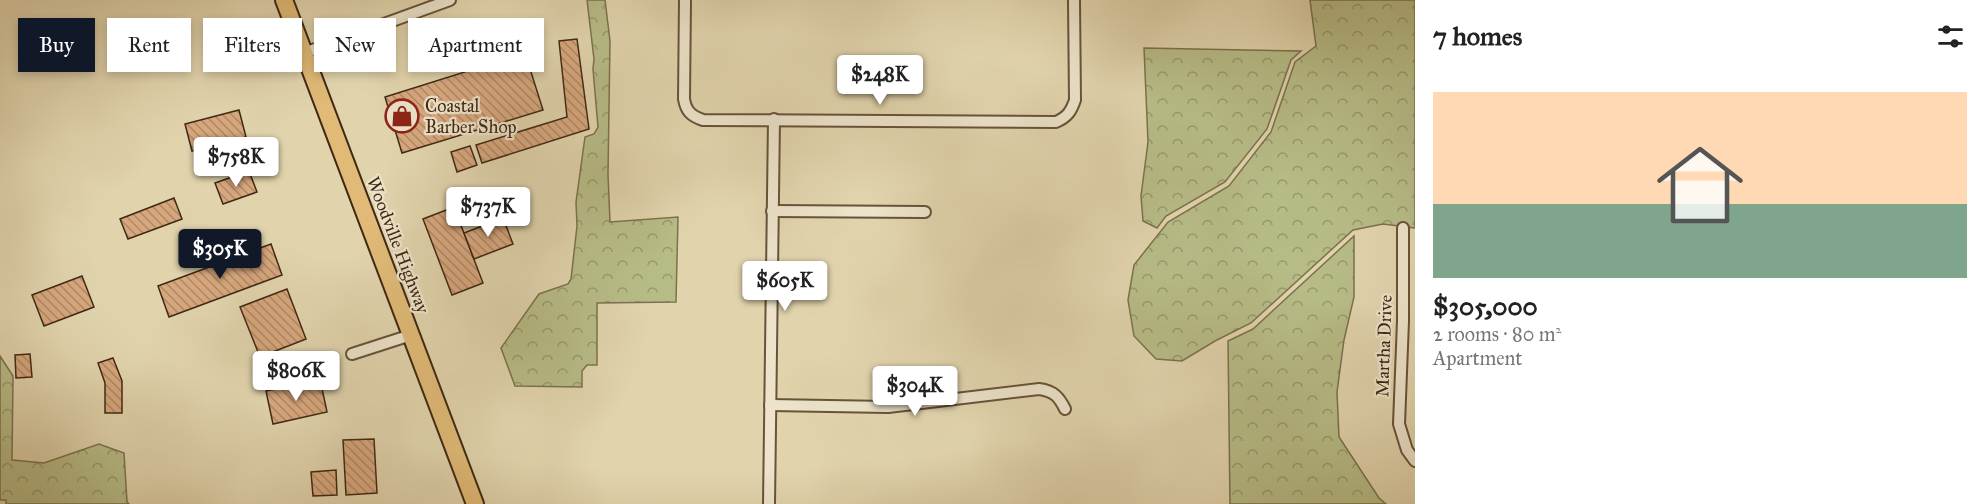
<!DOCTYPE html>
<meta charset="utf-8">
<style>
body{margin:0;font-family:"IM FELL Great Primer",serif;background:#f2f2f2;color:#222;height:100vh;display:flex;flex-direction:column;font-size:22px;white-space:nowrap}
*{box-sizing:border-box;margin:0}
p{font-size:20px;color:#767676}
.icon{flex:none;width:33px;height:33px;fill:none;stroke:currentColor;stroke-width:2;stroke-linecap:round;stroke-linejoin:round}
.map{position:relative;flex:1;overflow:hidden}
.drawer{display:flex;flex-direction:column;background:#fff;width:570px}
.drawer>*{flex:none}
.hud{position:absolute;left:18px;top:18px;width:570px;height:54px;display:flex;gap:12px}
.price{position:absolute;translate:-50% -51px;padding:0 14px;border-radius:6px;background:#fff;color:#222;font-size:20px;line-height:39px;filter:drop-shadow(0 2px 3px #0008)}
.price::after{content:'';position:absolute;left:50%;top:36px;width:18px;height:14px;margin-left:-9px;background:inherit;clip-path:polygon(0 0,100% 0,50% 100%)}
.price.on{background:#111827;color:#fff}
ul{padding:0;list-style:none}
li{display:grid;align-content:center;gap:12px;height:318px;padding:0 18px}
li span{display:grid;place-items:center;height:186px;border-radius:0px;color:#555}
li>.icon{margin-inline-start:auto}
span .icon{width:108px;height:108px;fill:#fffc;stroke-width:1}
li b{font-size:26px}
h2{display:flex;justify-content:space-between;align-items:center;height:72px;padding:0 18px;font-size:26px}
.tag{padding:0 21px;border-radius:0px;background:#fff;box-shadow:0 3px 9px #0003;font-size:21px;line-height:54px}
.tag.on{background:#111827;color:#fff}
main{display:flex;flex:1;min-height:0}
.map>svg:first-child{display:block}
.forest{fill:url(#forest-crowns);stroke:#7b724e;stroke-width:1.5}
.building{fill:url(#building-back-hatch);stroke:#3f2814;stroke-width:1.5}
.lines{fill:none;stroke-linecap:round;stroke-linejoin:round}
.street-casing{stroke:#68533a;stroke-width:14}
.primary-casing{stroke:#3f2814;stroke-width:20}
.street{stroke:#ece3ca;stroke-width:10}
.primary{stroke:#e0ba76;stroke-width:16}
.labels{text-anchor:middle;dominant-baseline:central;stroke-width:4.5;stroke-linejoin:round;paint-order:stroke}
.poi-label{font-size:18px;fill:#3f2814;stroke:#ece3ca;text-anchor:start}
.street-label{font-size:18px;fill:#3f2814;stroke:#ece3ca}
</style>
<main>
<div class="map">
<svg width="1415" height="504" viewBox="0 0 1415 504">
<defs>
<pattern id="forest-crowns" width="20" height="18" patternUnits="userSpaceOnUse" patternTransform="scale(1.5)"><rect width="20" height="18" fill="#b7bc87"/><path d="M2 6a3 3 0 1 1 6 0M12 15a3 3 0 1 1 6 0" fill="none" stroke="#96996d"/></pattern>
<pattern id="building-back-hatch" width="6" height="6" patternUnits="userSpaceOnUse" patternTransform="scale(1.5)"><rect width="6" height="6" fill="#d7a77d"/><path d="M-1 5l2 2M0 0l6 6M5-1l2 2" fill="none" stroke="#b08865"/></pattern>
</defs>
<rect width="100%" height="100%" fill="#e1d4ad"/>
<filter id="stains"><feTurbulence type="fractalNoise" baseFrequency=".00333" numOctaves="4"/><feColorMatrix values="0 0 0 0 .2 0 0 0 0 .09 0 0 0 0 .02 0 0 0 .5 -.17"/></filter>
<radialGradient id="worn" r=".72"><stop offset=".6" stop-color="#630" stop-opacity="0"/><stop offset="1" stop-color="#630" stop-opacity=".3"/></radialGradient>
<!-- forest -->
<g class="forest">
<path d="M587,0H605L610,41L608,175L610,222L678,217L676,302L597,303V365H587L582,371V387L515,386L501,348L539,294L568,284L571,279L577,226L576,202L585,137L594,134L598,127L593,69L594,59Z"/>
<path d="M1310,0H1415V228L1383,224L1353,230L1251,323L1215,341L1182,361L1156,359L1134,336L1128,300L1134,265L1168,222L1229,186L1271,132L1295,62L1316,46Z"/>
<path d="M1144,48L1301,51L1291,60L1267,129L1225,182L1166,216L1157,228L1143,221L1141,196L1148,142Z"/>
<path d="M1354,236V297L1344,340L1337,392L1339,437L1379,498L1386,504H1230L1228,341L1253,329Z"/>
<path d="M0,356L13,376L12,460L44,463L99,444L124,453L127,502L129,504H6V500H0Z"/>
</g>
<!-- building -->
<g class="building">
<path d="M577,39L589,129L482,163L476,145L567,117L559,41Z"/>
<path d="M525,53L543,110L402,153L385,97Z"/>
<path d="M239,110L246,137L192,151L185,124Z"/>
<path d="M470,146L477,165L457,172L451,152Z"/>
<path d="M249,171L257,192L223,204L215,183Z"/>
<path d="M174,198L182,219L128,239L120,219Z"/>
<path d="M454,207L483,283L452,295L423,219Z"/>
<path d="M503,218L513,244L474,259L464,233Z"/>
<path d="M271,244L282,275L169,317L158,286Z"/>
<path d="M82,276L94,307L44,326L32,295Z"/>
<path d="M287,289L306,339L260,357L240,307Z"/>
<path d="M30,354L32,377L16,378L15,355Z"/>
<path d="M113,358L122,381V413H105V383L98,363Z"/>
<path d="M320,379L327,412L273,424L266,391Z"/>
<path d="M374,439L377,493L346,495L343,440Z"/>
<path d="M336,470L337,495L313,496L311,472Z"/>
</g>
<g class="lines">
<defs>
<g id="street">
<path d="M685,0L684,99C686,111 691,116 703,120L1056,122C1067,117 1071,112 1075,100L1074,0"/>
<path d="M304,53L450,0"/>
<path d="M772,211L925,212"/>
<path d="M1403,228V321L1399,424L1407,450L1415,461"/>
<path d="M352,354L411,335"/>
<path d="M770,405L888,407L1039,389C1054,391 1059,397 1065,409"/>
<path d="M769,504L774,119"/>
</g>
<path id="primary" d="M284,0L475,504"/>
</defs>
<!-- street casing -->
<use href="#street" class="street-casing"/>
<!-- primary casing -->
<use href="#primary" class="primary-casing"/>
<!-- street -->
<use href="#street" class="street"/>
<!-- primary -->
<use href="#primary" class="primary"/>
</g>
<!-- icons -->
<defs>
<symbol id="shop-ring" viewBox="-11 -11 22 22"><circle r="9.5" fill="#ece3ca" stroke="#8f2418" stroke-width="1.5"/><path d="M-5-2.5h2.3a2.7 3.5 0 0 1 5.4 0H5L5.5 6h-11ZM-1.5-2.5h3a1.5 2.3 0 0 0-3 0Z" fill="#8f2418"/></symbol>
</defs>
<g fill-rule="evenodd">
<use href="#shop-ring" x="383" y="97" width="38" height="38"/>
</g>
<g class="labels">
<!-- poi labels -->
<g class="poi-label">
<text x="425" y="106">Coastal<tspan x="425" dy="21">Barber Shop</tspan></text>
</g>
<!-- street labels -->
<g class="street-label">
<text transform="translate(398 245) rotate(69)">Woodville Highway</text>
<text transform="translate(1384 346) rotate(-88)">Martha Drive</text>
</g>
</g>
<rect width="100%" height="100%" filter="url(#stains)"/>
<rect width="100%" height="100%" fill="url(#worn)"/>
</svg>
<b class="price" style="left:880px;top:106px">$248K</b>
<b class="price" style="left:236px;top:188px">$758K</b>
<b class="price" style="left:488px;top:238px">$737K</b>
<b class="price on" style="left:220px;top:280px">$305K</b>
<b class="price" style="left:785px;top:312px">$605K</b>
<b class="price" style="left:296px;top:402px">$806K</b>
<b class="price" style="left:915px;top:417px">$304K</b>
<div class="hud">
<a class="tag on">Buy</a>
<a class="tag">Rent</a>
<a class="tag">Filters</a>
<a class="tag">New</a>
<a class="tag">Apartment</a>
</div>
</div>
<section class="drawer">
<h2>7 homes<svg class="icon" aria-label="filters" viewBox="0 0 24 24"><path d="M4 7h16M4 17h16"/><circle cx="9" cy="7" r="2"/><circle cx="15" cy="17" r="2"/></svg></h2>
<ul>
<li><span style="background:linear-gradient(#ffd9b3 60%,#7fa58c 0)"><svg class="icon" aria-label="home" viewBox="0 0 24 24"><path d="M3 11l9-7 9 7M6 9v11h12V9"/></svg></span><div><b>$305,000</b><p>2 rooms · 80 m²</p><p>Apartment</p></div></li>
</ul>
</section>
</main>
